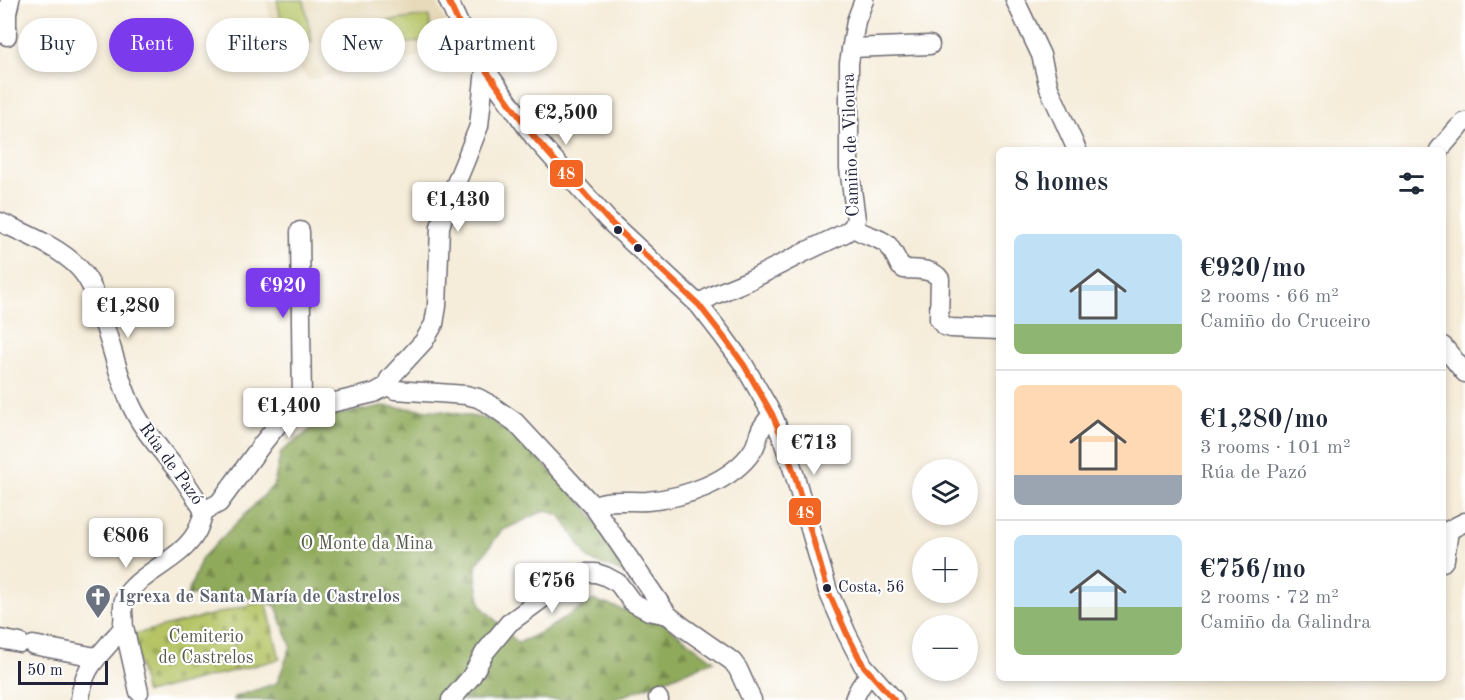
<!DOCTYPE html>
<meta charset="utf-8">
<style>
body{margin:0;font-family:"Old Standard TT",serif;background:#f6f6f7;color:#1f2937;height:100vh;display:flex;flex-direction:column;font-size:22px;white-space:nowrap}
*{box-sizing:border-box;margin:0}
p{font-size:20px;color:#747a83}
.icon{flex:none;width:33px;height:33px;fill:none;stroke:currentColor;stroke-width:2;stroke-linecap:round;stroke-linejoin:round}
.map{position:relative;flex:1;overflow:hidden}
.drawer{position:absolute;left:996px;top:147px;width:450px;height:534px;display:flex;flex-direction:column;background:#fff;border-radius:9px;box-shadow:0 3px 9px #0003}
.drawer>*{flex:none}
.hud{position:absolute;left:18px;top:18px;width:570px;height:54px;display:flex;gap:12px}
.tools{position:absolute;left:912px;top:459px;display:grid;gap:12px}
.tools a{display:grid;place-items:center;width:66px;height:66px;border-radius:50%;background:#fff;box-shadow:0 3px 9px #0003;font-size:30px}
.scale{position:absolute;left:18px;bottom:15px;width:90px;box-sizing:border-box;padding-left:6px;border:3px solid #22223b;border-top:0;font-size:16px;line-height:21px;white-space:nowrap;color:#22223b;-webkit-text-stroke:4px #fff;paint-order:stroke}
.price{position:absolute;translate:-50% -51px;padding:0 14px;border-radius:6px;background:#fff;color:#222;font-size:20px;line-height:39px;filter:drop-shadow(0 2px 3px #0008)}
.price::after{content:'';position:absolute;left:50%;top:36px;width:18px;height:14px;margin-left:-9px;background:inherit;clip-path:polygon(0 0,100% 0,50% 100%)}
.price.current{background:#7c3aed;color:#fff}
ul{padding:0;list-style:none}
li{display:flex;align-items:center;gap:18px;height:150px;padding:0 18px}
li+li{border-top:2px solid #e0e1e3}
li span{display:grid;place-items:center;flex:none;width:168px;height:120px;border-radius:9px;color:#555}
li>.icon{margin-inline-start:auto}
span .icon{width:72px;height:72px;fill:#fffc;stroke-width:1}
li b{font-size:26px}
h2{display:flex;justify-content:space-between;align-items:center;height:72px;padding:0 18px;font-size:26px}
.pill{padding:0 21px;border-radius:27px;background:#fff;box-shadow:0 3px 9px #0003;font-size:21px;line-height:54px}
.pill.current{background:#7c3aed;color:#fff}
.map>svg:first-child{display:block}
.built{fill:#e7daba}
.forest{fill:url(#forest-firs);stroke:#59664b;stroke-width:1.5}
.cemetery{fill:url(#cemetery-stones);stroke:#6c7350;stroke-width:1.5}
.garden{fill:#b6c466;stroke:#6c7350;stroke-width:1.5}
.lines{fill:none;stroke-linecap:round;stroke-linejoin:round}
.minor-casing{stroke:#6c6972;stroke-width:21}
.minor{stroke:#fff;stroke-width:18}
.bus-1-casing{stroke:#fff;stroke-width:10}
.bus-1{stroke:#f26522;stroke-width:6}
.bus-dot{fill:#22223b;stroke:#fff;stroke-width:2}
.labels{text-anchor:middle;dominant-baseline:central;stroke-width:4.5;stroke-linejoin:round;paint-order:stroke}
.bus-label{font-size:16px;fill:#22223b;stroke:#fff;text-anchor:start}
.street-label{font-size:18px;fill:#22223b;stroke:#fff}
.park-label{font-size:18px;fill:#565b4a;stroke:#fff}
.worship-label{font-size:18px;font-weight:bold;fill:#5b616d;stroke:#fff;text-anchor:start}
.line-badge{stroke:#fff;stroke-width:2}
.badge-label{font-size:16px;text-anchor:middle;font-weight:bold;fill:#fff}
</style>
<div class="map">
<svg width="1465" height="700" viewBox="0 0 1465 700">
<defs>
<pattern id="forest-firs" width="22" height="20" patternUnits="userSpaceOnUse" patternTransform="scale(1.5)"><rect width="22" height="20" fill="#90aa5b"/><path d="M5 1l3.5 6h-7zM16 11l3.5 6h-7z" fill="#758a4c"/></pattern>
<pattern id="cemetery-stones" width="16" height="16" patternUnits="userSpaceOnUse" patternTransform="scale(1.5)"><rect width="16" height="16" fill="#b6c466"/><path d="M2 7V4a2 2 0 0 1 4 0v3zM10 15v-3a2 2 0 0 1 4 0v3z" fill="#9ca859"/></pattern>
</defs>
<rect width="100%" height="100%" fill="#fff"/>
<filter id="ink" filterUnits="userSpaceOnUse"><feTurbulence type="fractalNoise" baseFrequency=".0167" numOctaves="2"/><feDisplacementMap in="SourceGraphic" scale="12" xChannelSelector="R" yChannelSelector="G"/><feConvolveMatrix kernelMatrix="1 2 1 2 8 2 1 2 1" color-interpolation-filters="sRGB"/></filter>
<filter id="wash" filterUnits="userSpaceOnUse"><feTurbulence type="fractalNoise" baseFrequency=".008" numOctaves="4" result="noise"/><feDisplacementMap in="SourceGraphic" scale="24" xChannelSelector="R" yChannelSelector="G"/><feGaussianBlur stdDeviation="1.35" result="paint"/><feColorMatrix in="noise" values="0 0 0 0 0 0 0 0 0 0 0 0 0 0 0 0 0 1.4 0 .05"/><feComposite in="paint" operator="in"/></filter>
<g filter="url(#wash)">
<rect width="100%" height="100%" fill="#f5ecd9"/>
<!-- built -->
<path class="built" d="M266,0H436L452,37L415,57L309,80L278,44L272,28Z"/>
<!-- forest -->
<path class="forest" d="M382,406L442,411L492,420L535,455L587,508L628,574L589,560L561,516L546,510L501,531L476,565V578L481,606L518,643L544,631L593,600L660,621L714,661L613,700H233L234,697L277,683L291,646L276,606L261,599L187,595L202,558L274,485L281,452L327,417Z"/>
<!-- cemetery -->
<path class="cemetery" d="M266,601L280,659L146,693L131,635Z"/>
<!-- garden -->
<g class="garden">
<path d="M277,0H304L312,42L287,47Z"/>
<path d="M429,16L432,40L381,47L378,22Z"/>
</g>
</g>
<g filter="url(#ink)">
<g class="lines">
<defs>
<g id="minor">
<path d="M448,0L465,37L485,69L534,137L608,220L699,305L723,336L744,365L772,414L781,435L794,473L828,591L847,634L863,665L894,700"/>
<path d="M1015,0L1041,55L1049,88L1077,150"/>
<path d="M7,36V13L10,0"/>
<path d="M851,48L930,45"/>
<path d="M1439,150L1459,127L1465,122"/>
<path d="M0,222C26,234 59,247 79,268C94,284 99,306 105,327C114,354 120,383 133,409C145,433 163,452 179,473C188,485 196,498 204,511"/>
<path d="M853,227C863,236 878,236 888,245C893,251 897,260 900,266L904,269C916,270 933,268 940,279L939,319L944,326L951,328L999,330"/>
<path d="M300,231L302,407"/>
<path d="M699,305L703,301L714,295L750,280L807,251L845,233L853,227L856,219L849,168V63L856,21L864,0"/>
<path d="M1443,346L1465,373"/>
<path d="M389,385L395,390L466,395L478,398L489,404L515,422L556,466L593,506L668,615L683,627L732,661L738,669L752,700"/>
<path d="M593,506C609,498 630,502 647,501C684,498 732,482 753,450C757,444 758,436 761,429C764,424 768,419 772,414"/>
<path d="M204,511L219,503L263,443L279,423L289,413L302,407H314L374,393L389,385V379L424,341L434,324L437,306L440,227L445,210L466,159L479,126L485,69"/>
<path d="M1443,562L1445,559L1449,530L1465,522"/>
<path d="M123,622L139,692"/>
<path d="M0,639L20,643"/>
<path d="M33,645L96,657"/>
<path d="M658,698L659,700"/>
<path d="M80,700C83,672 91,664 109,644C112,639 118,635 121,630C129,616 114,605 133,587C152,568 182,557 196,533C200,526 202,518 204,511"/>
<path d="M451,700L471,677L485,652L509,623L572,577L586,573H596L605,576L618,583L632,602L649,611L668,615"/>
<path d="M854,700C857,690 863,682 870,674"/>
</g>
</defs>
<!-- minor casing -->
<use href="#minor" class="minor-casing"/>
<!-- minor -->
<use href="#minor" class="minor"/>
<defs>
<path id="bus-1" d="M448,0L465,37L485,69L534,137L608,220L699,305L723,336L744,365L772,414L781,435L794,473L828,591L847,634L863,665L894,700"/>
</defs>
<!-- bus-1 casing -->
<use href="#bus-1" class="bus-1-casing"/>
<!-- bus-1 -->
<use href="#bus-1" class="bus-1"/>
</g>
</g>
<!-- icons -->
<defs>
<symbol id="church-pin" viewBox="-11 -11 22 30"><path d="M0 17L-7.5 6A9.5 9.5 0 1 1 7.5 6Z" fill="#6b7280" stroke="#fff"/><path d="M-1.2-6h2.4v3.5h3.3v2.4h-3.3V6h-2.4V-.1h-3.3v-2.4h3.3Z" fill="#fff"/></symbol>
</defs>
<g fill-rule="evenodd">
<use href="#church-pin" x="83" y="582" width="30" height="40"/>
</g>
<!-- markers -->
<g class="bus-dot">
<circle cx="618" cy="230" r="5"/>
<circle cx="638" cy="248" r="5"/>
<circle cx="827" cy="588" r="5"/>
</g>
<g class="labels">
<!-- bus labels -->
<g class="bus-label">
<text x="838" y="588">Costa, 56</text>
</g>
<!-- street labels -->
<g class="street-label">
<text transform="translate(851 145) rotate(-92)">Camiño de Viloura</text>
<text transform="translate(171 464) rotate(54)">Rúa de Pazó</text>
</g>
<!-- park labels -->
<g class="park-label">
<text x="367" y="544">O Monte da Mina</text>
<text x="206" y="637">Cemiterio<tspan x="206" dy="21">de Castrelos</tspan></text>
</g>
<!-- worship labels -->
<g class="worship-label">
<text x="118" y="597">Igrexa de Santa María de Castrelos</text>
</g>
</g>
<g class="line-badge">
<rect x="549" y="159" width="35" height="29" rx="6" fill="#f26522"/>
<rect x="788" y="497" width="34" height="29" rx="6" fill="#f26522"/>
</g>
<g class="badge-label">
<text x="566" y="179">48</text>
<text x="805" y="518">48</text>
</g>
</svg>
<div class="tools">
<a><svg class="icon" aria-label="layers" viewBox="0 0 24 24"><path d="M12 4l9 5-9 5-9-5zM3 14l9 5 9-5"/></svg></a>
<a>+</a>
<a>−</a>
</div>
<div class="scale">50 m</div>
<b class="price" style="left:566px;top:146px">€2,500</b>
<b class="price" style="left:458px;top:233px">€1,430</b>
<b class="price current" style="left:283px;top:319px">€920</b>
<b class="price" style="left:128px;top:339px">€1,280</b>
<b class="price" style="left:289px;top:439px">€1,400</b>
<b class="price" style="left:814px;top:476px">€713</b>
<b class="price" style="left:126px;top:569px">€806</b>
<b class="price" style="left:552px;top:614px">€756</b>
<div class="hud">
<a class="pill">Buy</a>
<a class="pill current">Rent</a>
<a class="pill">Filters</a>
<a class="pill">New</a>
<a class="pill">Apartment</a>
</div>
<section class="drawer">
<h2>8 homes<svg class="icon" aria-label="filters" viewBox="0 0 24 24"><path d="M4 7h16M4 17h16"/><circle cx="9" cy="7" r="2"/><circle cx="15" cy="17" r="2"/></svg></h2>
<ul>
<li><span style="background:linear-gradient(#bfe0f5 75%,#8fb573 0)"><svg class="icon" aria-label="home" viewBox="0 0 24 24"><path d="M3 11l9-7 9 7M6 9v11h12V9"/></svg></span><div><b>€920/mo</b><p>2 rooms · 66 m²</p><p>Camiño do Cruceiro</p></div></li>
<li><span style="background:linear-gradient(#ffd9b3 75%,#9aa5b1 0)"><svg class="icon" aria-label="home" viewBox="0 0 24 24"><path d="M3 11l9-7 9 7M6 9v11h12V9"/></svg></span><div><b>€1,280/mo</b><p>3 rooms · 101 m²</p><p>Rúa de Pazó</p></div></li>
<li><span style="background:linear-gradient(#bfe0f5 60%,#8fb573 0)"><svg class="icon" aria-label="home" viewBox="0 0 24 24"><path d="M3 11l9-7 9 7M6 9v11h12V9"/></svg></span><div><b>€756/mo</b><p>2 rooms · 72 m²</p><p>Camiño da Galindra</p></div></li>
</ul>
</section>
</div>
